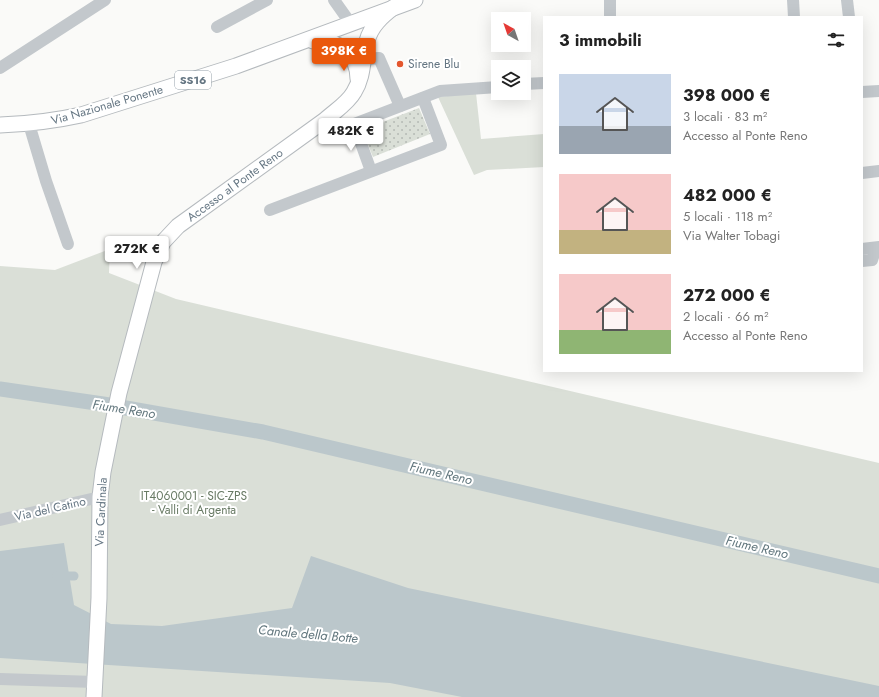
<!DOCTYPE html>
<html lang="it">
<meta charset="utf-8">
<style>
body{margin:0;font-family:Jost,sans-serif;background:#f6f6f6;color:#222;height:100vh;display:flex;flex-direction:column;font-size:15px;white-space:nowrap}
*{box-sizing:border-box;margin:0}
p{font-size:13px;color:#767676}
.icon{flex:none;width:22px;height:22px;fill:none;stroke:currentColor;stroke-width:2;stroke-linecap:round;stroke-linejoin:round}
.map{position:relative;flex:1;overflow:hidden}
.panel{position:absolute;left:543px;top:16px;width:320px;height:356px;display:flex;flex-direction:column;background:#fff;border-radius:0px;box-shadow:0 4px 16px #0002}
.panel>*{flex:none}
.needle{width:26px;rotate:320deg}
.controls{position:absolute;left:491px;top:12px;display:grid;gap:8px}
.controls a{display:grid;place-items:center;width:40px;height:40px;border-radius:0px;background:#fff;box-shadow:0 4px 16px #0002;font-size:20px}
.price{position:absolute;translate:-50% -34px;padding:0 9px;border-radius:4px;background:#fff;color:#222;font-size:13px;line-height:26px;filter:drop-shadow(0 1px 2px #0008)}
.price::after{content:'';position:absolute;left:50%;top:24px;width:12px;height:9px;margin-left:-6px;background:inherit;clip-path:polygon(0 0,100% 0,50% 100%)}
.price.selected{background:#ea580c;color:#fff}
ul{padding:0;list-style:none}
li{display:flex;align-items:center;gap:12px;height:100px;padding:0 16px}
li span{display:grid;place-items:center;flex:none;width:112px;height:80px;border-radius:0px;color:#555}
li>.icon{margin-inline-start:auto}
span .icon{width:48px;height:48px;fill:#fffc;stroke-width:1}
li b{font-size:17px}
h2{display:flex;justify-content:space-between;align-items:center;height:48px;padding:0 16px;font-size:17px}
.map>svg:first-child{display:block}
.grass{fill:url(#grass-dots)}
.park{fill:#dadfd7}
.water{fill:#bbc7cb}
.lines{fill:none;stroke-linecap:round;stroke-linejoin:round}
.canal{stroke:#bbc7cb;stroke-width:9}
.river{stroke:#bbc7cb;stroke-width:15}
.major-casing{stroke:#b5babe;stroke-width:17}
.minor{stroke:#c3c8cc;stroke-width:12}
.major{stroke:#fff;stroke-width:15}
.poi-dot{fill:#e4572e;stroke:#fff;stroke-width:1.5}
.labels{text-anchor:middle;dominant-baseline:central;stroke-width:4;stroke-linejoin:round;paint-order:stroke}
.shield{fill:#fff;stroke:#939fa8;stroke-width:1}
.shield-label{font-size:11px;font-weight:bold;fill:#657683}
.poi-label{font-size:12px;fill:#657683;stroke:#fff;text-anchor:start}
.street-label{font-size:12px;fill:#657683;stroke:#fff}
.park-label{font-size:12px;fill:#687a64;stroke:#fff}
.water-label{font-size:13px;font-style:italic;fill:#60757c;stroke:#fff}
</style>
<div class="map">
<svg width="879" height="697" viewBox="0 0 879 697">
<defs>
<pattern id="grass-dots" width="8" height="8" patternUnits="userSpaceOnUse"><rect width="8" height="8" fill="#dadfd7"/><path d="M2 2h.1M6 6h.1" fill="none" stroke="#b4b9b4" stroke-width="1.8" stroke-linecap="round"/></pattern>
</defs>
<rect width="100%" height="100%" fill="#fafaf8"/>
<!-- grass -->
<path class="grass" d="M419,108L430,134L373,157L362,130Z"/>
<!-- park -->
<g class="park">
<path d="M476,93L481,139L544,134V167L487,170L474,175L438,97Z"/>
<path d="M110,249L109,273L176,299L879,463V697H0V266L55,270Z"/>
</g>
<!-- water -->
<path class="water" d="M64,543L74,605L111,624L162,626L292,608L311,556L408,588L879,686V697H462L390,683L0,658V551Z"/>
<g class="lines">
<!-- canal -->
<path class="canal" d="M57,576H74"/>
<!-- river -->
<path class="river" d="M0,389L103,404L263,432L879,576"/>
<defs>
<g id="major">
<path d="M313,41C337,39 358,53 358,79"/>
<path d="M0,125C28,124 54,121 81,115L236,66L415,0"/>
<path d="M94,697L99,598L100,497L103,472L119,393L154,262L163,242L178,226L325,120C335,111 348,103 354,92C364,76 362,58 367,41C371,26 382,16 394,7"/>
</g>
</defs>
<!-- major casing -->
<use href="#major" class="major-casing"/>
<!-- minor -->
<g class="minor">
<path d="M334,0L351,24"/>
<path d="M610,0V17"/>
<path d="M793,0L794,17"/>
<path d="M847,0L849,17"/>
<path d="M217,27L267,0"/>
<path d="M364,59L379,58L400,106"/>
<path d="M0,68L105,0"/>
<path d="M524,84L544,83"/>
<path d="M862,92L879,91"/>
<path d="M29,124L46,181L68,244"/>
<path d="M371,171L354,124L440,91L498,87"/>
<path d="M862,173L879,171"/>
<path d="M270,210L441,145L423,98"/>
<path d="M862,249L879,247"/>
<path d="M862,261L872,260L876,248"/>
<path d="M0,520L100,497"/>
<path d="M0,679L95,682"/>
</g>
<!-- major -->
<use href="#major" class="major"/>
</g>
<!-- markers -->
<circle class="poi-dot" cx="400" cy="64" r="4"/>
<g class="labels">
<!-- shield labels -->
<rect class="shield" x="175" y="71" width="36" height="18" rx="3"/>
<g class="shield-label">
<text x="193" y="80">SS16</text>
</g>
<!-- poi labels -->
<g class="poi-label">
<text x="408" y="64">Sirene Blu</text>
</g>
<!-- street labels -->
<g class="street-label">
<text transform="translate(107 105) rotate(-16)">Via Nazionale Ponente</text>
<text transform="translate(235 185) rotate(-36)">Accesso al Ponte Reno</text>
<text transform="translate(50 509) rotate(-13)">Via del Catino</text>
<text transform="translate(101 512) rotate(-87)">Via Cardinala</text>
</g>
<!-- park labels -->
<g class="park-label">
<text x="194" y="496">IT4060001 - SIC-ZPS<tspan x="194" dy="14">- Valli di Argenta</tspan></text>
</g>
<!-- water labels -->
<g class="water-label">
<text transform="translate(124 409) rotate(9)">Fiume Reno</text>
<text transform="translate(441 473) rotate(13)">Fiume Reno</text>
<text transform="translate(757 547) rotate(13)">Fiume Reno</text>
<text transform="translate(308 634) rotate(5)">Canale della Botte</text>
</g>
</g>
</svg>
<div class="controls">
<a><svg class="needle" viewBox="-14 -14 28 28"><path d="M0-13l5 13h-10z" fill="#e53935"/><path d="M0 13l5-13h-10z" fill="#767676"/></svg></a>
<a><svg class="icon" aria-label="layers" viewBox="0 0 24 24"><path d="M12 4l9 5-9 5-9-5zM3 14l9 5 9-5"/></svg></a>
</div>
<b class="price selected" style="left:344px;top:72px">398K €</b>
<b class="price" style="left:351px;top:152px">482K €</b>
<b class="price" style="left:137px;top:270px">272K €</b>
<section class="panel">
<h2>3 immobili<svg class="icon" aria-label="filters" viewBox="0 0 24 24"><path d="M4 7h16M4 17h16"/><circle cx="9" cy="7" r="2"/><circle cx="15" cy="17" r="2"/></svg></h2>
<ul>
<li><span style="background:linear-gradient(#c9d6e8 65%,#9aa5b1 0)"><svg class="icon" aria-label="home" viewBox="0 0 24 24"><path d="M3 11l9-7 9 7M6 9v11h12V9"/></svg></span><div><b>398 000 €</b><p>3 locali · 83 m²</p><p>Accesso al Ponte Reno</p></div></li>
<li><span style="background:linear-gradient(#f6c9c9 70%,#c2b280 0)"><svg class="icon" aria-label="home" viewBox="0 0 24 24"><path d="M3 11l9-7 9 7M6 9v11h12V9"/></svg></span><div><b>482 000 €</b><p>5 locali · 118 m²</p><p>Via Walter Tobagi</p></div></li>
<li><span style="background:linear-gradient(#f6c9c9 70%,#8fb573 0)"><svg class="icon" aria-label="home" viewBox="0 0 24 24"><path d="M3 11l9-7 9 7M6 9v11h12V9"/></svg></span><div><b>272 000 €</b><p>2 locali · 66 m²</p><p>Accesso al Ponte Reno</p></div></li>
</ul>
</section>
</div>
